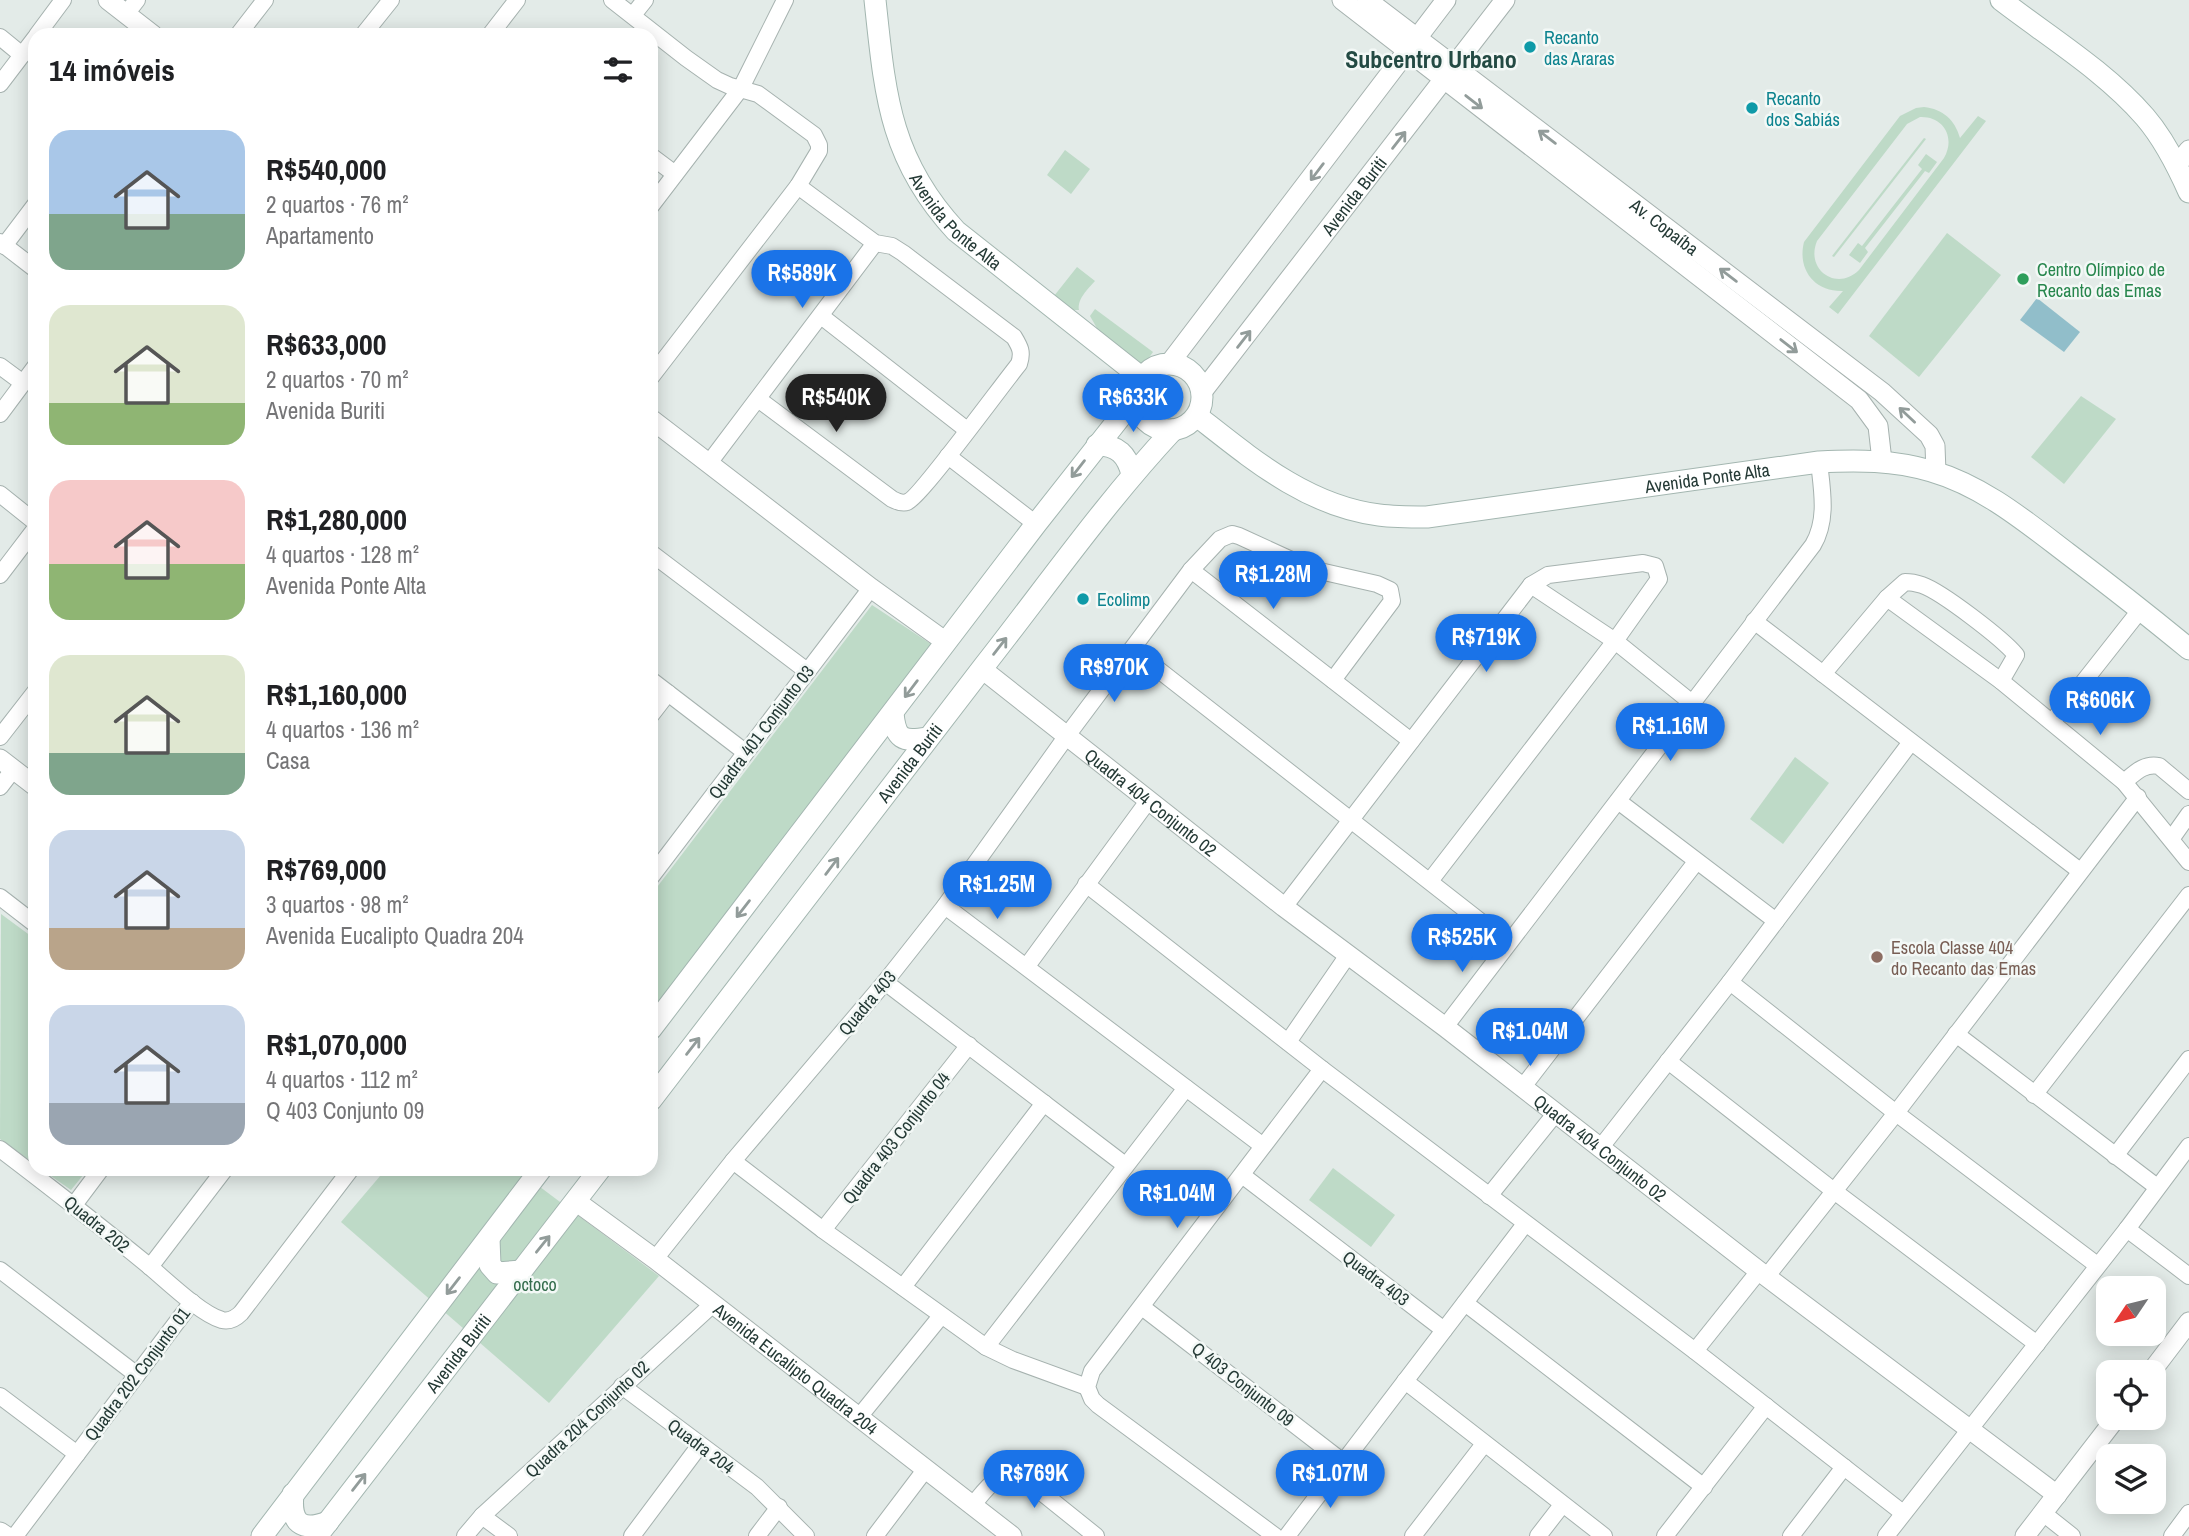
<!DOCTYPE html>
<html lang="pt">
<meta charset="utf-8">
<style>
body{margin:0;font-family:"Archivo Narrow",sans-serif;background:#f6f6f6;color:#202124;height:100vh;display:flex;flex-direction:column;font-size:26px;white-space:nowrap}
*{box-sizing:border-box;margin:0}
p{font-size:23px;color:#757577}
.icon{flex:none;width:38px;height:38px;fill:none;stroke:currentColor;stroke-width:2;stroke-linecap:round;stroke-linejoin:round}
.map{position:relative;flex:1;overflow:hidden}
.side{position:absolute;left:28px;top:28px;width:630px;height:1148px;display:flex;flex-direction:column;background:#fff;border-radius:21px;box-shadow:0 4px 18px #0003}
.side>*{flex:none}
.needle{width:46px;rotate:235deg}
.fabs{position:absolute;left:2096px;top:1276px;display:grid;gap:14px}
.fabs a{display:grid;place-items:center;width:70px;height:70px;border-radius:14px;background:#fff;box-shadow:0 4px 18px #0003;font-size:35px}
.price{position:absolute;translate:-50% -60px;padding:0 16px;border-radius:24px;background:#1a73e8;color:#fff;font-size:23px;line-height:46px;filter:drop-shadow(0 2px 4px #0008)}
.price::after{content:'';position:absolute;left:50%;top:42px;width:21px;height:16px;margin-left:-10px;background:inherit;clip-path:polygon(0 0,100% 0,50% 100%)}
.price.active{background:#222;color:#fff}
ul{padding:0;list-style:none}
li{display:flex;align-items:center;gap:21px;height:175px;padding:0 21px}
li span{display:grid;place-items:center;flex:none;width:196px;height:140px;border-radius:21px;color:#555}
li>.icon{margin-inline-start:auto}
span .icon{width:84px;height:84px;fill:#fffc;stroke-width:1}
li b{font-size:30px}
h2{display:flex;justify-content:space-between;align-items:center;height:84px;padding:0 21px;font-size:30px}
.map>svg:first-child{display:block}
.green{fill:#bedac7;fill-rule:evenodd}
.water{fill:#91beca}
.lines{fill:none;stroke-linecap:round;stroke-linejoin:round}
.minor-casing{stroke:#a6b2af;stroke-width:18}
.tertiary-casing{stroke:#a6b2af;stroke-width:21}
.secondary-casing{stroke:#a3b6b0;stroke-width:23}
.minor{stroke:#fff;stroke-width:16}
.tertiary{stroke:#fff;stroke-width:19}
.secondary{stroke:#fff;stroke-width:21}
.oneway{stroke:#929c9a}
.culture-dot{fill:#0f9aa8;stroke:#f3f8f6;stroke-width:2.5}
.leisure-dot{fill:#2e9e5b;stroke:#f3f8f6;stroke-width:2.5}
.education-dot{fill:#8d6e63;stroke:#f3f8f6;stroke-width:2.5}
.labels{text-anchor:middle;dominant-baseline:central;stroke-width:5;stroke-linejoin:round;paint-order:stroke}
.culture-label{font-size:18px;fill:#0d838f;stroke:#f3f8f6;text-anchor:start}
.street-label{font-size:18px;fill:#253a36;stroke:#f3f8f6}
.leisure-label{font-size:18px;fill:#27864d;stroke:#f3f8f6;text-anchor:start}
.education-label{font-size:18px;fill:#785e54;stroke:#f3f8f6;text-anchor:start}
.park-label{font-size:18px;fill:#346d4d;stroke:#f3f8f6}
.district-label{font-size:24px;font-weight:bold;fill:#234a43;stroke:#f3f8f6}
</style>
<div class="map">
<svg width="2189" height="1536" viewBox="0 0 2189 1536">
<rect width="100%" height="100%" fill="#e3ebe8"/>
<!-- green -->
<g class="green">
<path d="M1924,107C1943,109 1955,120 1960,138L1978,116L1986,121L1838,314L1829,307L1843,291C1815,292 1797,270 1804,242L1900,116L1916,108ZM1920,117C1943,116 1956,137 1944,158L1859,270C1837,292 1805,270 1817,241L1907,124Z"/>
<path d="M1924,138L1926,139L1834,257L1832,256Z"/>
<path d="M1065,150L1090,169L1071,194L1047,175Z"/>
<path d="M1926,154L1937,162L1929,173L1925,171L1865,248L1868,252L1860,263L1849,255L1858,243L1862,246L1922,169L1918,165Z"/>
<path d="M1947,233L2001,275L1919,377L1869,336Z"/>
<path d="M1077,267L1095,281C1088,289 1077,299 1079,310H1072L1054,296Z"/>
<path d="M1095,309L1153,352L1143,366L1098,330L1090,316Z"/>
<path d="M2081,396L2116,419L2064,484L2031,457Z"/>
<path d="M872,605L934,646L651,1011V895Z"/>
<path d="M1795,757L1829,783L1783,844L1750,819Z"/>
<path d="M1,914L35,939V1164L0,1139Z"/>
<path d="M1333,1168L1395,1215L1371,1247L1309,1200Z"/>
<path d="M41,1169H88L71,1190Z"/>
<path d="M386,1169H516L659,1276L549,1403L341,1222Z"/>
</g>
<!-- water -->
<path class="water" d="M2037,298L2080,332L2064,352L2020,320Z"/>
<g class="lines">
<defs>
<g id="minor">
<path d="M612,0L686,58L717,80L730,86L758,94L814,135L819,145V151L798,186L651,377"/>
<path d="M126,14L137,0"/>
<path d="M633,15L645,0"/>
<path d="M37,35L63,0"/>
<path d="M238,35L265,0"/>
<path d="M363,35L391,0"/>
<path d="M490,35L517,0"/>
<path d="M0,37L22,55"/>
<path d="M0,84L35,38"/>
<path d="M651,156L675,174"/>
<path d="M651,206L741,88L785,0"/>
<path d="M0,242L35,269"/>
<path d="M4,246L35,205"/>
<path d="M821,316L967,430"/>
<path d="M0,366L23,383"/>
<path d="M758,399L892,499C896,501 902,504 907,502C919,499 1004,382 1019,364C1023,352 1020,347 1014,337L903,253L892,246L875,243L798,186"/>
<path d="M0,414L35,367"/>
<path d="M948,456L1036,524"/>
<path d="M709,463L875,243"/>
<path d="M0,494L35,522"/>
<path d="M651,553L807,671"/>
<path d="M1191,570L1411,741"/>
<path d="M0,575L35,529"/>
<path d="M1531,585L1615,641L1692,703"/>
<path d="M1887,598L1905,582C1911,582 1916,583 1922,585C1942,592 2003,639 2016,655L2001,681"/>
<path d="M1754,621L2080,871"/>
<path d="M1132,649L1508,943"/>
<path d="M1823,674L1887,598L2001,681L2124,782L2189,862"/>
<path d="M651,680L745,752"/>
<path d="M651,715L668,693"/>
<path d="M2052,722L2141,609"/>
<path d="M0,737L35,692"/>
<path d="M2124,782C2135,773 2144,763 2159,766L2189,791"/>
<path d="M0,787L13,770"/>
<path d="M1618,801L1776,921"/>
<path d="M2172,838L2189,814"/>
<path d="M651,877L871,588"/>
<path d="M1086,884L1322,1069L1695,1351L1903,1513"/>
<path d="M0,897L35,924"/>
<path d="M945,906L1263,1146"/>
<path d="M1284,907L1531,585L1548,575L1643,563L1655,566L1659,579L1615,641L1430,881"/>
<path d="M1027,966L1148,801"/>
<path d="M885,982L1125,1165"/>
<path d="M1730,982L1896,1113L2097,1265"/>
<path d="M1445,1027L1813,545C1828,520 1822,490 1819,462"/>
<path d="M1956,1034L2157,1187"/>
<path d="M1288,1042L1348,955"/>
<path d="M1668,1061L1834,1191L2037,1344"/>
<path d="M1522,1088L1696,862"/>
<path d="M2034,1095L2189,895"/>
<path d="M1601,1147L1730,982L1911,742"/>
<path d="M0,1149C50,1187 100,1226 149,1266C167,1281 201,1314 222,1320C230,1322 236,1318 241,1313L351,1169"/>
<path d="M2115,1156L2189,1059"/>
<path d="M733,1161L823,1230L986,1347L1013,1360L1087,1387"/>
<path d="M1242,1175L1444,1330"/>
<path d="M1489,1196L1555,1114"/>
<path d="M74,1205L101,1169"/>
<path d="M2127,1229L2189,1276"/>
<path d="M823,1230L969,1045"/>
<path d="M655,1259L733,1161L885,982L945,906L1066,737L1191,570L1220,539L1232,534L1239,536L1311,569L1377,584L1390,590L1392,601L1333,680"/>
<path d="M150,1267L225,1169"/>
<path d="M0,1270L137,1375"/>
<path d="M1767,1276L1896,1113L2138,797"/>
<path d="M903,1287L1044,1103"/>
<path d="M1465,1303L1704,1487"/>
<path d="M1142,1307L1343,1462"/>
<path d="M986,1347L1186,1088"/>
<path d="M1695,1351L1759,1271"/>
<path d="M1405,1381L1604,1536"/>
<path d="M622,1386L757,1487L806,1536"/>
<path d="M0,1396L77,1454"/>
<path d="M859,1417L941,1316"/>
<path d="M972,1506C987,1488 999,1467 1025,1479L1096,1536"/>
<path d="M2043,1513L2072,1536"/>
<path d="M482,1516L509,1536"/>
<path d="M15,1536L192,1302"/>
<path d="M465,1536L482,1516L713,1304"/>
<path d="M632,1536L700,1445"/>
<path d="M757,1536L779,1507"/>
<path d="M875,1536L925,1470"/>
<path d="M1275,1536L1098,1405L1092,1399L1087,1387L1092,1371L1322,1069"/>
<path d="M1287,1536L1525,1224"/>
<path d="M1413,1536L1484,1444"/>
<path d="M1538,1536L1562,1505"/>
<path d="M1665,1536L1766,1406"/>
<path d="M1791,1536L1844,1467"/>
<path d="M1886,1536L2127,1229L2189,1146"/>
<path d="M2172,1536L2189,1513"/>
</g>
<g id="tertiary">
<path d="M108,0L153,35"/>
<path d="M1342,0L1859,400L1878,426L1882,461"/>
<path id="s1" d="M1367,0L1882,392L1929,435L1935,446L1936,472"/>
<path d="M2177,165L2189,150"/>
<path d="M1169,364L1446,0"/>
<path id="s2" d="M1202,392L1505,0"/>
<path d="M651,419L871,588L946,642"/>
<path id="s3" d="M982,669L1284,907L1445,1027L1759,1271L2057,1495"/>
<path d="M0,759L35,786"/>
<path id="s4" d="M577,1202L655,1259L1012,1536"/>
<path d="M2151,1372L2189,1322"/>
<path d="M0,1532L6,1536"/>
<path d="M2025,1536L2116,1418"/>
</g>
<g id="secondary">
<path id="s5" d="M875,0C885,93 889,159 956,231L1142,378"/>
<path d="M2001,0C2049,37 2105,71 2145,117C2164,139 2177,165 2189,192"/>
<circle cx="1169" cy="397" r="33"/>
<path id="s6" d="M1197,416C1252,459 1307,506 1379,515C1394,517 1411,517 1427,517L1819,462C1858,460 1893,460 1931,471C1983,486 2025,521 2067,553C2108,584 2149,616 2189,649"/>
<path d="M1097,445C1118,445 1127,455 1132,474"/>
<path d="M893,714C896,739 902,742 927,738"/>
<path d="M651,1029L1036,524L1136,397"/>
<path id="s7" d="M651,1100C763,956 872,810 984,666C1046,587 1104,504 1173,430"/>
<path d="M489,1239L490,1265L497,1273L521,1271"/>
<path d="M293,1494C290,1523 301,1532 328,1522"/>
<path d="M262,1536L541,1169"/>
<path id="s8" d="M317,1536L600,1169"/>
</g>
</defs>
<!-- minor casing -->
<use href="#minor" class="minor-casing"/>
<!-- tertiary casing -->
<use href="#tertiary" class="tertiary-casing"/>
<!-- secondary casing -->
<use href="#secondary" class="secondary-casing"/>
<!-- minor -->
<use href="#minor" class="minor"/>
<!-- tertiary -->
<use href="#tertiary" class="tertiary"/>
<!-- secondary -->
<use href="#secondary" class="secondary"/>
</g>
<!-- one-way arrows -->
<defs><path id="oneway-shaft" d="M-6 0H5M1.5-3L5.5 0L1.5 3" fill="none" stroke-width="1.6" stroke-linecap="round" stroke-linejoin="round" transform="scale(1.75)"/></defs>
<g class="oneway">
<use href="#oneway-shaft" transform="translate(1474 102) rotate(38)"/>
<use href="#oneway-shaft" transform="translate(1547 137) rotate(-143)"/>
<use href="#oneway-shaft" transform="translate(1399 140) rotate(-52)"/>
<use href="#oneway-shaft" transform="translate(1317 172) rotate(127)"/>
<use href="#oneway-shaft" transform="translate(1728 275) rotate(-143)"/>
<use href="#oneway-shaft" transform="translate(1244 339) rotate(-52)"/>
<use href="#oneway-shaft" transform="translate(1789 346) rotate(38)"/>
<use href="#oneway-shaft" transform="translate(1907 415) rotate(-137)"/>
<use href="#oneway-shaft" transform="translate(1078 469) rotate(128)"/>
<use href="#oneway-shaft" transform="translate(1000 646) rotate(-52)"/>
<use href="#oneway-shaft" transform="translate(911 689) rotate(127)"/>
<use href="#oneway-shaft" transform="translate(832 866) rotate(-53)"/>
<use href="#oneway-shaft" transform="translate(743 909) rotate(128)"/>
<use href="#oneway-shaft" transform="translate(693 1046) rotate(-52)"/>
<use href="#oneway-shaft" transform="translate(543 1244) rotate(-51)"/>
<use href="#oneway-shaft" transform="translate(453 1286) rotate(128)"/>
<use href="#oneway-shaft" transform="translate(359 1482) rotate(-52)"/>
</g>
<!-- markers -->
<g class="culture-dot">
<circle cx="1530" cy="47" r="7"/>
<circle cx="1752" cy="108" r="7"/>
<circle cx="1083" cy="599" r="7"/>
</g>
<circle class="leisure-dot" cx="2023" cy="279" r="7"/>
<circle class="education-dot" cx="1877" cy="957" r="7"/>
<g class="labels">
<!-- culture labels -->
<g class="culture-label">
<text x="1544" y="37">Recanto<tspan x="1544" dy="21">das Araras</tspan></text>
<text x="1766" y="98">Recanto<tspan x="1766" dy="21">dos Sabiás</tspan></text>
<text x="1097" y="599">Ecolimp</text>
</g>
<!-- street labels -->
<g class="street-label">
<text stroke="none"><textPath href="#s2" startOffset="248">Avenida Buriti</textPath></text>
<text stroke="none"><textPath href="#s5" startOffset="243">Avenida Ponte Alta</textPath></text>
<text stroke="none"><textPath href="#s1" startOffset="374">Av. Copaíba</textPath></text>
<text stroke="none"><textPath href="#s6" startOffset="541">Avenida Ponte Alta</textPath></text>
<text transform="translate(761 732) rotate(-53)">Quadra 401 Conjunto 03</text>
<text stroke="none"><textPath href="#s7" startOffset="425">Avenida Buriti</textPath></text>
<text stroke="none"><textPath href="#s3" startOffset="215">Quadra 404 Conjunto 02</textPath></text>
<text transform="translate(867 1003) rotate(-50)">Quadra 403</text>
<text transform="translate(896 1138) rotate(-52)">Quadra 403 Conjunto 04</text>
<text stroke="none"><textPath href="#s3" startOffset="782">Quadra 404 Conjunto 02</textPath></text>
<text transform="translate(97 1224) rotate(39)">Quadra 202</text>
<text transform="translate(1376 1278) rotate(37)">Quadra 403</text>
<text stroke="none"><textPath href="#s8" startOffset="231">Avenida Buriti</textPath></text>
<text stroke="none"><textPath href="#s4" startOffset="275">Avenida Eucalipto Quadra 204</textPath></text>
<text transform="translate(137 1374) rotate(-53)">Quadra 202 Conjunto 01</text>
<text transform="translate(1243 1384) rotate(38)">Q 403 Conjunto 09</text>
<text transform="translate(587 1419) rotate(-43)">Quadra 204 Conjunto 02</text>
<text transform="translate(701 1446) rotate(37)">Quadra 204</text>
</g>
<!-- leisure labels -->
<g class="leisure-label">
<text x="2037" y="269">Centro Olímpico de<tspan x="2037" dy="21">Recanto das Emas</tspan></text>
</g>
<!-- education labels -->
<g class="education-label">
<text x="1891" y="947">Escola Classe 404<tspan x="1891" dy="21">do Recanto das Emas</tspan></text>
</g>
<!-- park labels -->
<g class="park-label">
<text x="535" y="1284">octoco</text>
</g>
<!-- district labels -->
<g class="district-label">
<text x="1431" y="59">Subcentro Urbano</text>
</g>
</g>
</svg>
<div class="fabs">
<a><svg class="needle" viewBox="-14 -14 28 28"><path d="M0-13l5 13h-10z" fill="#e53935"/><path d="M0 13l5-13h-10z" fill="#757577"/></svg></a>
<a><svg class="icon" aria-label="locate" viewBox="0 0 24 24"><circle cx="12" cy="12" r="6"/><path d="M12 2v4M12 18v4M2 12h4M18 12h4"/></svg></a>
<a><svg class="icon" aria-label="layers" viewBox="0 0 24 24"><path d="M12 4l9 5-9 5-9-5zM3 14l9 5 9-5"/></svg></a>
</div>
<b class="price" style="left:802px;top:310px">R$589K</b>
<b class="price active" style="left:836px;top:434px">R$540K</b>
<b class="price" style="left:1133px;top:434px">R$633K</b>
<b class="price" style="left:1273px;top:611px">R$1.28M</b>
<b class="price" style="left:1486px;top:674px">R$719K</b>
<b class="price" style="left:1114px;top:704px">R$970K</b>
<b class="price" style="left:2100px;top:737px">R$606K</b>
<b class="price" style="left:1670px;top:763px">R$1.16M</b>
<b class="price" style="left:997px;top:921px">R$1.25M</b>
<b class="price" style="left:1462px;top:974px">R$525K</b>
<b class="price" style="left:1530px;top:1068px">R$1.04M</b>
<b class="price" style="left:1177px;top:1230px">R$1.04M</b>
<b class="price" style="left:1034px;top:1510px">R$769K</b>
<b class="price" style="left:1330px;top:1510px">R$1.07M</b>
<section class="side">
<h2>14 imóveis<svg class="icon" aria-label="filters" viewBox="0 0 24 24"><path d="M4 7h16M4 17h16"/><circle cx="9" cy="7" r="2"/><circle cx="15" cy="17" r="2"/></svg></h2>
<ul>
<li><span style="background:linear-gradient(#a9c7e8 60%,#7fa58c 0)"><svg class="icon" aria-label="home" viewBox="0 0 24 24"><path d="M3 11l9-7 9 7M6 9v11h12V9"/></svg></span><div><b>R$540,000</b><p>2 quartos · 76 m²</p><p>Apartamento</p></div></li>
<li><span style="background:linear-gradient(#dfe7d0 70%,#8fb573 0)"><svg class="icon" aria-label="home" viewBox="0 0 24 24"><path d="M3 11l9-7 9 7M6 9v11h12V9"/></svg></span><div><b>R$633,000</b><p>2 quartos · 70 m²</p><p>Avenida Buriti</p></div></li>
<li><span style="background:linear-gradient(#f6c9c9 60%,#8fb573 0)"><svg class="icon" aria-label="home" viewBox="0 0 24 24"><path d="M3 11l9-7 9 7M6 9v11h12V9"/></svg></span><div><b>R$1,280,000</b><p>4 quartos · 128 m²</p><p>Avenida Ponte Alta</p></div></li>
<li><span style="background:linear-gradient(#dfe7d0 70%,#7fa58c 0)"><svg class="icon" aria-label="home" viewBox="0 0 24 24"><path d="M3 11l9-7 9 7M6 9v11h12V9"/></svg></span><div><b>R$1,160,000</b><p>4 quartos · 136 m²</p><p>Casa</p></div></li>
<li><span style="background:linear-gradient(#c9d6e8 70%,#b9a48a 0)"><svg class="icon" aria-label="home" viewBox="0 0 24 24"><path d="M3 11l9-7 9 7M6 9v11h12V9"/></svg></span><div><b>R$769,000</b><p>3 quartos · 98 m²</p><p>Avenida Eucalipto Quadra 204</p></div></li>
<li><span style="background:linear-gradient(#c9d6e8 70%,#9aa5b1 0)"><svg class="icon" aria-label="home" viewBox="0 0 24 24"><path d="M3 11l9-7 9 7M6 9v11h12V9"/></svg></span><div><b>R$1,070,000</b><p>4 quartos · 112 m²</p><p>Q 403 Conjunto 09</p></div></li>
</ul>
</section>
</div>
